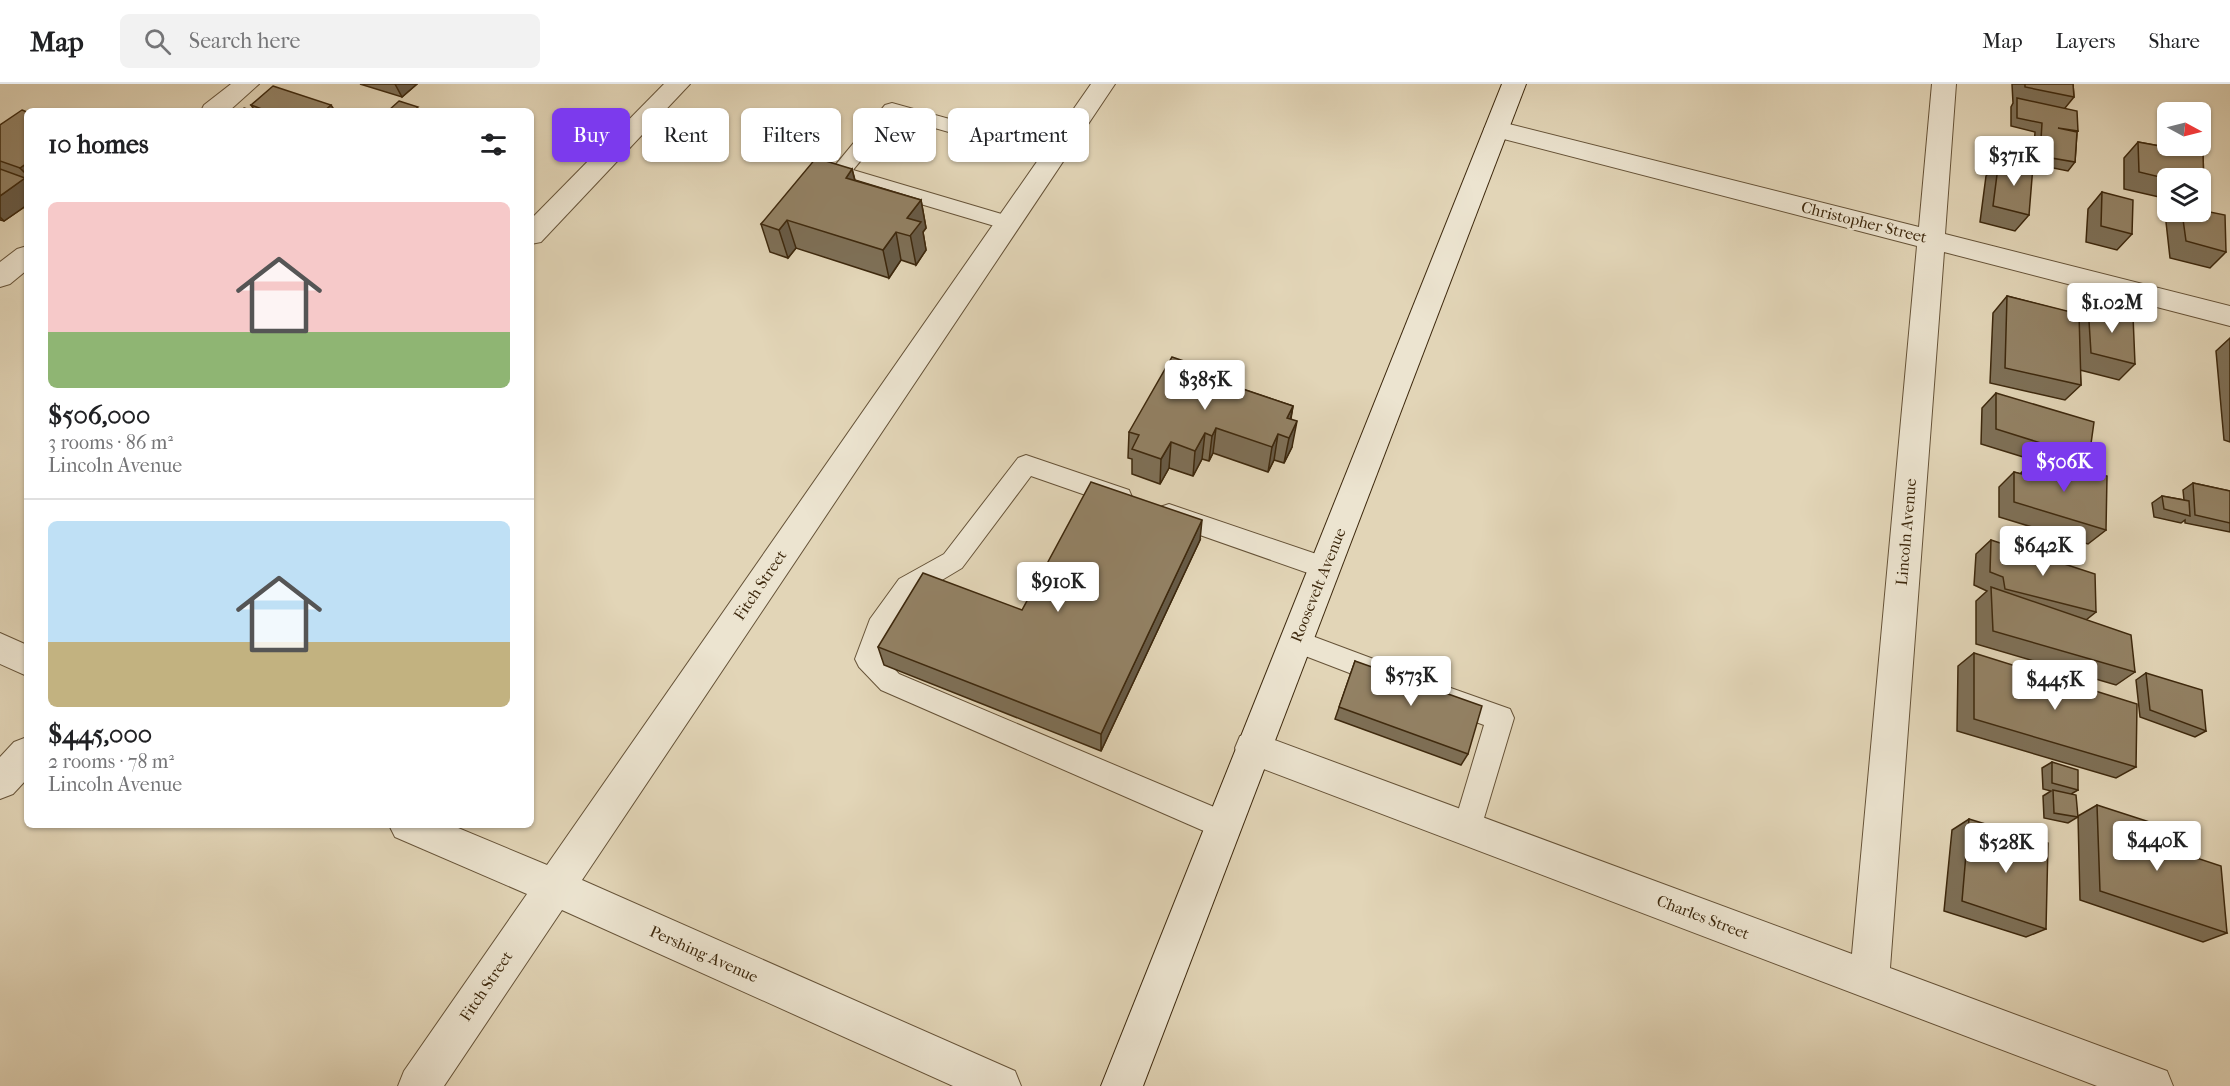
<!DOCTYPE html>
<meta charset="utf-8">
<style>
body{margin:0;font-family:"IM FELL French Canon",serif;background:#f2f2f2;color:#202124;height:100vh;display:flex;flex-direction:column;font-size:22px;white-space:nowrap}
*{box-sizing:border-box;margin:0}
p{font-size:20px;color:#757577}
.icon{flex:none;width:33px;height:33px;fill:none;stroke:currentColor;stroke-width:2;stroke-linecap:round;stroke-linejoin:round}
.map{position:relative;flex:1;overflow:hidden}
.details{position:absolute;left:24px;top:24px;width:510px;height:720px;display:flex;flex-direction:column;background:#fff;border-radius:9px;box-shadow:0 2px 4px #0004}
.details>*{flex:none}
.top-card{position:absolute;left:552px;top:24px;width:570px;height:54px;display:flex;gap:12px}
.needle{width:39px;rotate:97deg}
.buttons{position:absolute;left:2157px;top:18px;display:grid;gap:12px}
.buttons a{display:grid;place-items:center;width:54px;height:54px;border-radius:9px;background:#fff;box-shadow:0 2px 4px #0004;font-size:30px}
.price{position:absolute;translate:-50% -51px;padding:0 14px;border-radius:6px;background:#fff;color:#222;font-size:20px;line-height:39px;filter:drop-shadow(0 2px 3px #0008)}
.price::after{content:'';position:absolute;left:50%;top:36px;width:18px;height:14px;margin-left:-9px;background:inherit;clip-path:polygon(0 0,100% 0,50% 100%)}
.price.selected{background:#7c3aed;color:#fff}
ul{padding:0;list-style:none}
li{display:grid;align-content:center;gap:12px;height:318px;padding:0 24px}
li+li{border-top:2px solid #e0e0e0}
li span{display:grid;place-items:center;height:186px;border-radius:9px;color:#555}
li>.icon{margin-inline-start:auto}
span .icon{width:108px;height:108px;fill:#fffc;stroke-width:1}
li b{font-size:26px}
h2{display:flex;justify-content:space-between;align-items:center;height:72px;padding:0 24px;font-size:26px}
.tag{padding:0 21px;border-radius:9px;background:#fff;box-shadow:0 2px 4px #0004;font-size:21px;line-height:54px}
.tag.selected{background:#7c3aed;color:#fff}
header{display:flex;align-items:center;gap:36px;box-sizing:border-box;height:84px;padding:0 30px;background:#fff;border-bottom:2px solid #e0e0e0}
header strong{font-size:28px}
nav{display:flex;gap:33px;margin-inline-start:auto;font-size:21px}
.search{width:420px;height:54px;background:#f2f2f2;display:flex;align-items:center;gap:15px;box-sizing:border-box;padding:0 21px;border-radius:9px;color:#757577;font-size:22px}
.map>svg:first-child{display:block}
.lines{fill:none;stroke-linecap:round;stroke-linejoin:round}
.lane-casing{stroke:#665338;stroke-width:2}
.street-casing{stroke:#665338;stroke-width:2}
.secondary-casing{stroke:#3d280d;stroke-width:2}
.lane{fill:#ece4d0;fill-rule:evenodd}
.street{fill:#ece4d0;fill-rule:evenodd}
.secondary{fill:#ece4d0;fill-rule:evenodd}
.wall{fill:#7e7057;stroke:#3d280d;stroke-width:1.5}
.shaded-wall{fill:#675b47;stroke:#3d280d;stroke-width:1.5}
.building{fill:#938265;stroke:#3d280d;stroke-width:1.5}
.labels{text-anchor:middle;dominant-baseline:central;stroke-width:4.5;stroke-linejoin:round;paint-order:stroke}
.street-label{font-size:16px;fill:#3d280d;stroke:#ece4d0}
</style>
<header>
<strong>Map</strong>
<div class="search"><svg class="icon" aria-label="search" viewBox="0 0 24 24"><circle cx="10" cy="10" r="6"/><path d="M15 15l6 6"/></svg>Search here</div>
<nav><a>Map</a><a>Layers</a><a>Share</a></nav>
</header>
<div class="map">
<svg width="2230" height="1002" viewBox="0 0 2230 1002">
<rect width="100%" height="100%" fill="#e2d5b7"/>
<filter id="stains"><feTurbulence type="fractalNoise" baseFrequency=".00333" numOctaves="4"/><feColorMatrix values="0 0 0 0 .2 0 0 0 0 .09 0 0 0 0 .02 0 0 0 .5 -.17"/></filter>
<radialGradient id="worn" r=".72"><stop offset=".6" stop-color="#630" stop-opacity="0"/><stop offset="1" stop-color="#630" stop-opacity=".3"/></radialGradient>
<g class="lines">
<defs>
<g id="lane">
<path d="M892,19L1061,66L1064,71L1061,76L1054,78L896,33L853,86L1015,134L1018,139L1015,144L1008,146L833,94L830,89L833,84L885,21Z"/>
<path d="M1026,371L1129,406L1132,413L1129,420L1120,423L1031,392L962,484L917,511L890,548L882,572L899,590L1233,731L1237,741L1233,751L1223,755L1213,751L881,606L859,583L855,575L870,535L899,495L944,470L1018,374Z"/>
<path d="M1169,420L1334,476L1338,484L1334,492L1325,495L1160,437L1157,430L1160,423Z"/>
<path d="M1296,546L1395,583L1399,591L1395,599L1386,603L1287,565L1283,557L1287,549Z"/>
<path d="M1448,603L1510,625L1514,634L1481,744L1477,754L1467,758L1457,754L1453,744L1484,641L1438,624L1434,615L1438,606Z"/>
</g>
<g id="street">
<path d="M231,0H259L229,27H201L204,21Z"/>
<path d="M664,0H690L541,158L531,160V135Z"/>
<path d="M1091,0H1115L582,796L1015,987L1021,1002H953L562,826L444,1002H398L404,987L527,810L395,753L389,741H451L547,781Z"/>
<path d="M1932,0H1956L1945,150L2230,222V242L1944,168L1890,884L2167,987L2173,1002H2097L1240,676L1235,664L1240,652L1253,648L1852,870L1917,162L1488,51L1484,45L1488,39L1497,37L1919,143Z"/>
<path d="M27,162V186L10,200L0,203V178L17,165Z"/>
<path d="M0,549L27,561V592L0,580Z"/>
<path d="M27,653V695L13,710L0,715V673L14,658Z"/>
</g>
<path id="secondary" d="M1502,0H1526L1143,1002H1101Z"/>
</defs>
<!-- lane casing -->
<use href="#lane" class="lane-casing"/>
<!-- street casing -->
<use href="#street" class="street-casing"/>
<!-- secondary casing -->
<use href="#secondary" class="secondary-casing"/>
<!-- lane -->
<use href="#lane" class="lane"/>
<!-- street -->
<use href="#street" class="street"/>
<!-- secondary -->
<use href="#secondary" class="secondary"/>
</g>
<!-- wall -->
<g class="wall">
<path d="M360,0H417L402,13Z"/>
<path d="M2012,0H2073L2074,13L2065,24L2078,47L2077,48L2075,78L2068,87L2033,80L2035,48L2011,42V23L2013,19Z"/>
<path d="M251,21L335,27H255Z"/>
<path d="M27,28V121L4,137L0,136V41Z"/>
<path d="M2138,58L2203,70L2204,103L2200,108V94H2168V115L2124,105V74Z"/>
<path d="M1999,75L2029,131L2015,147L1980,138L1986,92Z"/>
<path d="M852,85L855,96L921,116L926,144L923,148L926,166L916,181L901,176L889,194L796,164L788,174L770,168L761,140Z"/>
<path d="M2102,108L2132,150L2117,166L2086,158L2088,125Z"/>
<path d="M2175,128H2200L2226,168L2210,184L2170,174L2166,138Z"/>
<path d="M2007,212L2079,231L2088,221L2135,280L2119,296L2080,286L2081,301L2065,316L1990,299L1993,229Z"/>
<path d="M2230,254V358L2224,356L2216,267Z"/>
<path d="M1227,300L1293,322L1291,335L1292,363L1284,379L1274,376L1268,388L1213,369L1209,377L1202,375L1193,392L1169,384L1160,400L1132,390V375L1128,374L1129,348Z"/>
<path d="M1996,309L2089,374L2077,384L2106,446L2088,460L1999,433V403L2014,388L2020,390L2033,376L1981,360L1982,324Z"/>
<path d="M2193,399L2230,407V448L2185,439V436L2181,439L2154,433L2152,419L2162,412L2184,416L2183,406Z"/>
<path d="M1200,456L1101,667L884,581L878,563L1022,526Z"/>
<path d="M1991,456L2096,528L2086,536L2135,588L2116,601L1976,560V517L1987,507L1974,501L1976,470Z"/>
<path d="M1974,569L2136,683L2116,694L1957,647L1958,582Z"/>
<path d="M1355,577L1468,670L1461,681L1335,635Z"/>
<path d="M2146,589L2206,647L2195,653L2140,633L2136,596Z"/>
<path d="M2052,678L2078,706L2071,710L2078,733L2068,739L2044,734L2043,712L2051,707L2043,705L2042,684Z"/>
<path d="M2097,721L2227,849L2203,858L2080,816L2078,732Z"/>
<path d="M1969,735L2046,845L2026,853L1944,827L1952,746Z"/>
</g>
<!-- shaded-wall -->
<g class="shaded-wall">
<path d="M395,0H417L402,13Z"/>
<path d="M331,21L335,27H324Z"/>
<path d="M27,79V91L20,84Z"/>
<path d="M852,85L859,114L846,94Z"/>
<path d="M25,94L27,97V121L4,137L0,133V112Z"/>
<path d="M921,116L926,144L923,148L926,166L916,181L907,134Z"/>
<path d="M787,136L796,164L788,174L779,146Z"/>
<path d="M896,148L901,176L889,194L883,166Z"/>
<path d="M1293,322L1288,348L1287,334Z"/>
<path d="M1297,337L1292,363L1284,379L1289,354Z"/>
<path d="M1216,344L1213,369L1209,377L1212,352Z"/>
<path d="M1205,349L1202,375L1193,392L1195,367Z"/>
<path d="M1278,350L1274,376L1268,388L1272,363Z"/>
<path d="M1171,358L1169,384L1160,400L1161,375Z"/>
<path d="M1202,436L1200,456L1101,667V650Z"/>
</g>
<!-- building -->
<g class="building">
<path d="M2025,0H2073L2074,13L2025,3Z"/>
<path d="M273,2L331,21L324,27H267L251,21Z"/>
<path d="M2017,14L2077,27L2078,47L2058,44L2077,48L2075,78L2040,72L2042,39L2017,34Z"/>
<path d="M399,17L418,23L413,27H388Z"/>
<path d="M244,24L253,27H241Z"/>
<path d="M22,26L27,28V79L20,84L0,77V41Z"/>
<path d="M2138,58L2203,70L2204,103H2200V94L2168,95L2139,88Z"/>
<path d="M816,74L852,85L846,94L921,116L907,134L921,138L910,152L896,148L883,166L787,136L779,146L761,140Z"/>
<path d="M1999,75L2033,82L2029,131L1993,122Z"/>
<path d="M0,85L25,94L0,112Z"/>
<path d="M2102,108L2133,116L2132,150L2101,142Z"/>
<path d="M2200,126L2225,131L2226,168L2186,157L2182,128H2200Z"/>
<path d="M2007,212L2079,230L2081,301L2005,284Z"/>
<path d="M2088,221L2133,232L2135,280L2091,269Z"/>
<path d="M1172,273L1228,292L1225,299L1293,322L1287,334L1297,337L1289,354L1278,350L1272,363L1216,344L1212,352L1205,349L1195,367L1171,358L1161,375L1132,365L1139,351L1129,348Z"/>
<path d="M1996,309L2094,338L2089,374L1996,345Z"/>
<path d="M2035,374L2107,392L2106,446L2014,418V388L2034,393Z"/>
<path d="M1091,398L1202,436L1101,650L878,563L923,489L1022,526Z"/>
<path d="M2193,399L2230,407V439L2195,431Z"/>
<path d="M2162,412L2189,417L2190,432L2164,425Z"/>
<path d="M1991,456L2095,490L2096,528L2005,505L2003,493L1990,488Z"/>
<path d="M1991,503L2131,551L2135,588L1993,547Z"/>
<path d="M1974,569L2137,620L2136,683L1974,635Z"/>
<path d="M1355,577L1482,622L1468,670L1339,623Z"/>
<path d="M2146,589L2202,606L2206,647L2150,626Z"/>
<path d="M2052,678L2078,686V706L2052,699Z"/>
<path d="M2053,706L2076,711L2078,733L2054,729Z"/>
<path d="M2097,721L2159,741L2160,762L2221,782L2227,849L2100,807Z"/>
<path d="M1969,735L2048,759L2046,845L1962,817Z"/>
</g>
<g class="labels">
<!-- street labels -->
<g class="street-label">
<text transform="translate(1864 138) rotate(14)">Christopher Street</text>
<text transform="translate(1906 448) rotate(-85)">Lincoln Avenue</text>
<text transform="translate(760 501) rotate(-56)">Fitch Street</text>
<text transform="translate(1318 501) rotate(-68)">Roosevelt Avenue</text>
<text transform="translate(1703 833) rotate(21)">Charles Street</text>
<text transform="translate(704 870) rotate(24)">Pershing Avenue</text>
<text transform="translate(486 902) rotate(-56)">Fitch Street</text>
</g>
</g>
<rect width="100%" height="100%" filter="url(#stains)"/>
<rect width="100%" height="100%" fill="url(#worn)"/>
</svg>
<div class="buttons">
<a><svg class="needle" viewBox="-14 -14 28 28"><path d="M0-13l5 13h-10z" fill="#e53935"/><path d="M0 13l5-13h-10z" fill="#757577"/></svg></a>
<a><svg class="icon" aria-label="layers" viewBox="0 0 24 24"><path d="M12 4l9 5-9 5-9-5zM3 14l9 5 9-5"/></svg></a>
</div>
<b class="price" style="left:2014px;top:103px">$371K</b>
<b class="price" style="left:2112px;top:250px">$1.02M</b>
<b class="price" style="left:1205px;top:327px">$385K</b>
<b class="price selected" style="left:2064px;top:409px">$506K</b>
<b class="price" style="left:2043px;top:493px">$642K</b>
<b class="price" style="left:1058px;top:529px">$910K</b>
<b class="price" style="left:1411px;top:623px">$573K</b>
<b class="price" style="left:2055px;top:627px">$445K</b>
<b class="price" style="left:2157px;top:788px">$440K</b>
<b class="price" style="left:2006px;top:790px">$528K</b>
<div class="top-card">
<a class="tag selected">Buy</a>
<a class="tag">Rent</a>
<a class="tag">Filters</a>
<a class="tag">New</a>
<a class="tag">Apartment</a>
</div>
<section class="details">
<h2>10 homes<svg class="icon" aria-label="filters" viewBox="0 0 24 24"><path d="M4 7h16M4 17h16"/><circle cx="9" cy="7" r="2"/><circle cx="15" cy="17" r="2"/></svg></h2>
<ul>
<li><span style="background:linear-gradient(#f6c9c9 70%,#8fb573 0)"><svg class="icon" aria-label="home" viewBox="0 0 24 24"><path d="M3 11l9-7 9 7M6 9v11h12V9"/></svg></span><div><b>$506,000</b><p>3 rooms · 86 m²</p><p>Lincoln Avenue</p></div></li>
<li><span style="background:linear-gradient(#bfe0f5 65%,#c2b280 0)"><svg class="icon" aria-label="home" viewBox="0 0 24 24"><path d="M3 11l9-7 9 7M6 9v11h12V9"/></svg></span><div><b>$445,000</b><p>2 rooms · 78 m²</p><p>Lincoln Avenue</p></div></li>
</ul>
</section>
</div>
